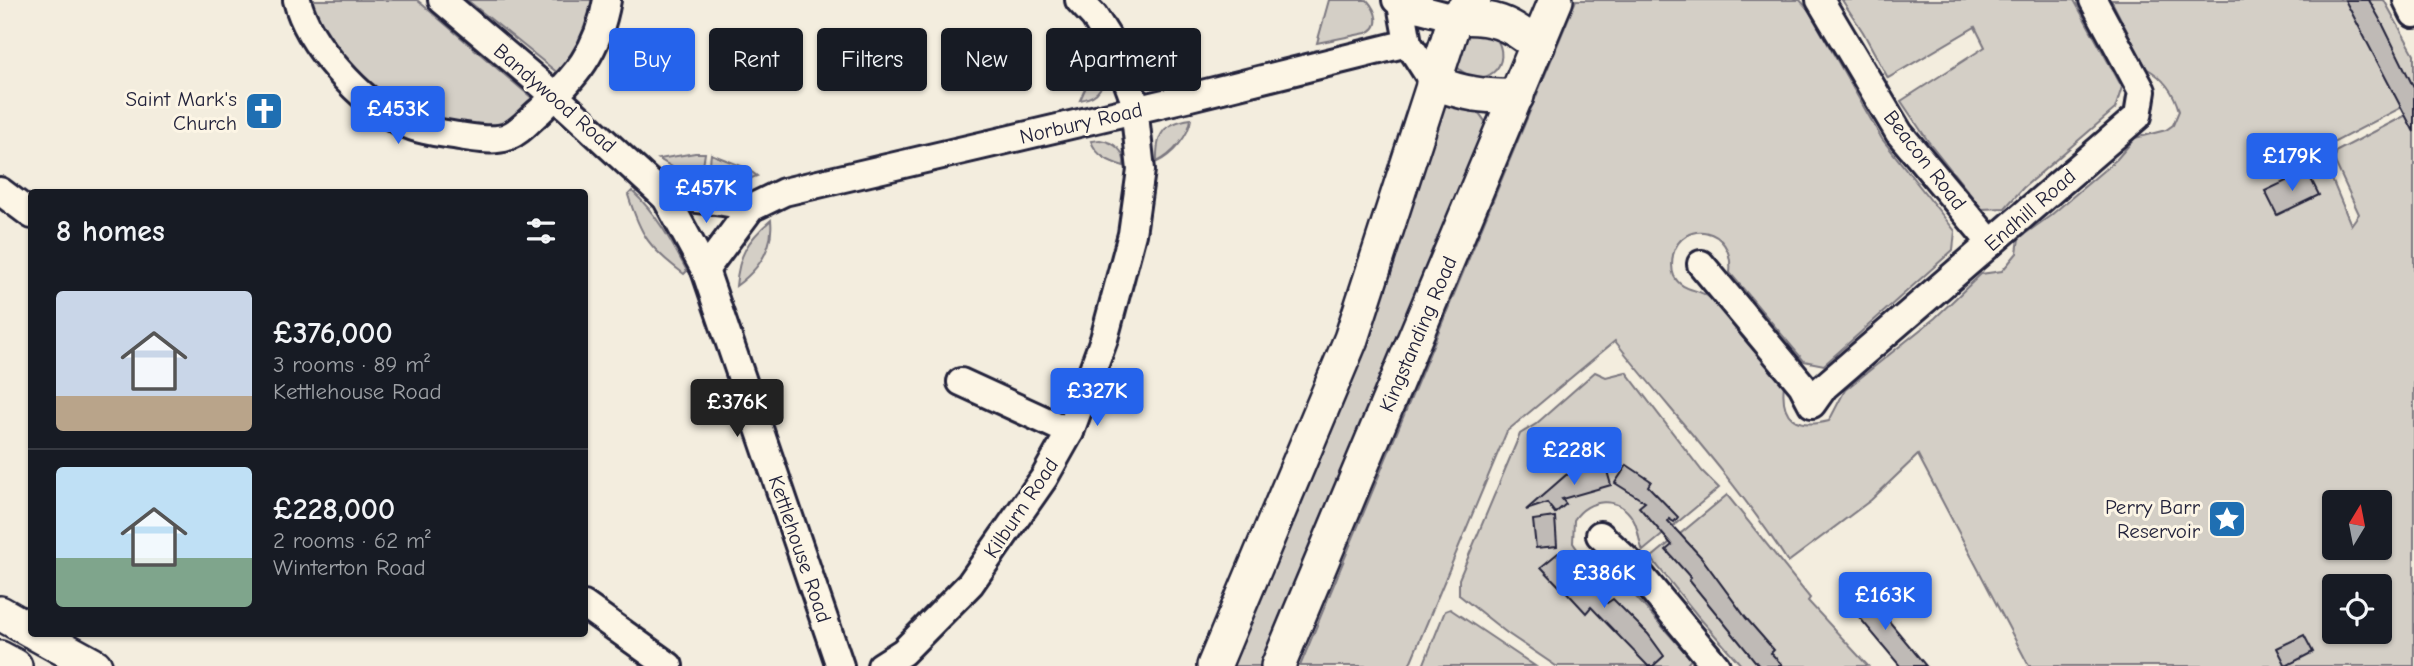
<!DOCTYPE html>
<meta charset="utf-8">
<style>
body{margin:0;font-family:"Comic Neue",sans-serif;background:#242831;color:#f1f3f6;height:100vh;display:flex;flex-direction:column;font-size:26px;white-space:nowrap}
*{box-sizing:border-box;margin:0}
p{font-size:23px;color:#9ea1a6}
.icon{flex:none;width:38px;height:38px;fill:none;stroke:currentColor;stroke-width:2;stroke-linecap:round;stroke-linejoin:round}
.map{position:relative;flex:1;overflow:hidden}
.panel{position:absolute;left:28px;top:189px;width:560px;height:448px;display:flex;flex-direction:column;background:#171b24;border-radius:7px;box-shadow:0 2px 5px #0004}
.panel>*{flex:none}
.guide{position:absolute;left:609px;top:28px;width:665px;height:63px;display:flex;gap:14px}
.needle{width:46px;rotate:10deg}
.buttons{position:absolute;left:2322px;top:490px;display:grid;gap:14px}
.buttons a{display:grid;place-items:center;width:70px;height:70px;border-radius:7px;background:#171b24;box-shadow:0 2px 5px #0004;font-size:35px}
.price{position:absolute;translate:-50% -60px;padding:0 16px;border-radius:7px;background:#2563eb;color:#fff;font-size:23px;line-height:46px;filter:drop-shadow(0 2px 4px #0008)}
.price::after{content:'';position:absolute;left:50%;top:42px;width:21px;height:16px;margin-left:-10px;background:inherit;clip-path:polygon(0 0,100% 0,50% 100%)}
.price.on{background:#222;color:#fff}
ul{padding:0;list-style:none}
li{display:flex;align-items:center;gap:21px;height:175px;padding:0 28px}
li+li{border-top:2px solid #363941}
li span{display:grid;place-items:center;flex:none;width:196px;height:140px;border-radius:7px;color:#555}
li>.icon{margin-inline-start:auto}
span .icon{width:84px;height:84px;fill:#fffc;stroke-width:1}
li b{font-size:30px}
h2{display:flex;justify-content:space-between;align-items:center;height:84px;padding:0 28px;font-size:30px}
.tag{padding:0 24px;border-radius:7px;background:#171b24;box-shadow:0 2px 5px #0004;font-size:24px;line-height:63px}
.tag.on{background:#2563eb;color:#fff}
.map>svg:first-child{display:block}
.green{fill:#d4cfc6;stroke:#7b7880;stroke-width:2;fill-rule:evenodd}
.building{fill:#bfbab6;stroke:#22223b;stroke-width:2}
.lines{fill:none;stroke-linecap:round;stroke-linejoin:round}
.minor-casing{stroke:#22223b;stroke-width:32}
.major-casing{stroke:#22223b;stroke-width:38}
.minor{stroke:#fcf5e5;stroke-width:26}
.major{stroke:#fcf5e5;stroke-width:33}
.labels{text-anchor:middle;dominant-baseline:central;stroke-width:6;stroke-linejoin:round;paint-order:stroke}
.street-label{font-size:21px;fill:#22223b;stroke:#fcf5e5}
.poi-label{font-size:21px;fill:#22223b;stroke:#fcf5e5;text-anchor:end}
</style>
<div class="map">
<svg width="2414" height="666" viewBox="0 0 2414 666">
<rect width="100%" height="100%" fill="#f3edde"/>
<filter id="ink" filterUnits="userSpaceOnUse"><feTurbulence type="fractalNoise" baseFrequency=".0143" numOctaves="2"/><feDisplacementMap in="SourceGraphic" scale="14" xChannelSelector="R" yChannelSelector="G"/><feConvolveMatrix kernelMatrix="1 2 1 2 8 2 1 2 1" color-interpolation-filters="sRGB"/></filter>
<g filter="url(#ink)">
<!-- green -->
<g class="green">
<path d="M306,0H417L532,98L533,103L506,127L468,130L389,108L342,62Z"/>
<path d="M467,0H596L583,44L559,74Z"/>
<path d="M1329,0H1367C1376,10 1383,27 1366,33L1317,43Z"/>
<path d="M1576,0H1800L1808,9L1882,139L1955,231L1953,250L1824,365L1804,361L1730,273C1735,225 1681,219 1673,255C1672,261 1671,269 1674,276C1682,292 1699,288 1710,298C1721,306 1729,321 1737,331C1752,349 1768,367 1784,384C1780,419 1796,429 1829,421L1845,390L1935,318L1981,274L2002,271L2017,253L2019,238L2050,216L2117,159L2135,138L2166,130L2173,125L2179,111C2174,92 2164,78 2146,68L2111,0H2384L2414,54V101L2327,146L2321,153L2351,225L2359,214L2334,160L2337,151L2414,111V666H2029L1918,455L1871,500L1788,562C1738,483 1673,414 1615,341L1507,431L1409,666H1300ZM2334,502H2380V548H2334ZM2334,586H2380V632H2334Z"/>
<path d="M1842,0H2074L2122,87L2115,109L2023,188L2005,208L1982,209L1928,141L1901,101L1985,47L1975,27L1888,78L1863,32Z"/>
<path d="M1468,31L1494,35C1517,65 1482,94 1456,66Z"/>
<path d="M1134,53C1152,53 1168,61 1179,75L1157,80L1145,72Z"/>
<path d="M1101,66C1106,85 1100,97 1080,100L1090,78Z"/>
<path d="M1448,104C1470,104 1478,107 1488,127L1269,666H1223L1434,113Z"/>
<path d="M1191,119C1189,136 1172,155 1157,162C1156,134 1163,123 1191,119Z"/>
<path d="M1100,140C1114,142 1126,151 1124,166C1110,162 1096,156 1091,141Z"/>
<path d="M695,153H705L701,180L689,177L659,159Z"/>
<path d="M711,154L746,168L757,176L741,182L708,180Z"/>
<path d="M632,191C657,214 671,241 687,271L684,274C649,248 641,236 628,195Z"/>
<path d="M771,220C774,249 758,270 736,286C739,254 747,241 771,220Z"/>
<path d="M1595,372L1606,377L1626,372L1702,471L1719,488L1643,551C1638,540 1639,529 1633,519C1619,495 1588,498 1574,520L1573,543L1580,553L1593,563L1612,570L1691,659L1686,666H1556L1507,633L1459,595V579L1520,434L1536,424Z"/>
<path d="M1727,495L1810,598L1808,601L1868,666H1742L1697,615L1651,558Z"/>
<path d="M1450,609L1535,666H1423L1445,611Z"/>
</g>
<!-- building -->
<g class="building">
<path d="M2345,0H2369L2383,25L2414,88V132Z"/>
<path d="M2307,171L2319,195L2277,215L2265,191Z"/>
<path d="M1605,464L1611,485L1562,499L1566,504L1555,513L1547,503L1526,510L1566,475Z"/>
<path d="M1627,465L1651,481L1648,486L1678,517L1674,522L1669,519L1668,521L1701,557L1746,618L1774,650L1771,653L1783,666H1759L1689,580L1691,578L1666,550L1672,545L1639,507L1645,502L1615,483Z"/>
<path d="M1555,517L1557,546L1536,548L1533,520Z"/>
<path d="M1558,553L1607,603L1613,599L1648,634L1664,656L1653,666H1648L1591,607L1586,613L1562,587L1561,588L1541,567Z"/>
<path d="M1865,592L1926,666H1900L1849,605Z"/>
<path d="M2304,635L2313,652L2286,666L2277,648Z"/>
</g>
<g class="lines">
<defs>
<g id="minor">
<path d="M297,0C308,45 361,102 402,122C419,131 441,133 459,136C473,138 493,142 507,137C520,132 529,120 540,111C576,76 598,52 607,0"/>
<path d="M442,0L555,96L666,198L705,270L840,666"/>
<path d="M1396,0L1401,4L1455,18"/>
<path d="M1820,0L1899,133L1991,243"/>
<path d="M2407,0L2414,14"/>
<path d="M1401,4L1408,43L1433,82"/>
<path d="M0,191L32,215"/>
<path d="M666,198C685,197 734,202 751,208"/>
<path d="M1701,264L1802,385L1812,404L1824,387L2138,116L2142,91L2093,0"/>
<path d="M705,270L751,208L784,192L1190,97L1408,43"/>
<path d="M961,382L1070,432"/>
<path d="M1600,535L1632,565L1716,666"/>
<path d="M584,605L669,666"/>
<path d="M881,666L903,652L970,584L1044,478L1070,432L1104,339L1132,234L1141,170L1133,97L1116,51L1094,16L1079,0"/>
</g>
<g id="major">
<path d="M1455,18C1491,15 1510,23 1538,46"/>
<path d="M1433,82C1463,94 1485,97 1517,96"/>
<path d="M0,613L32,631"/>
<path d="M37,634L95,666"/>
<path d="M0,658L15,666"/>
<path d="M1214,666L1351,339L1455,18L1474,0"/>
<path d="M1278,666L1556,0"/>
</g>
</defs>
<!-- minor casing -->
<use href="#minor" class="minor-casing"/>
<!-- major casing -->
<use href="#major" class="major-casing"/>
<!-- minor -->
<use href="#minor" class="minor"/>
<!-- major -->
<use href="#major" class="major"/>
</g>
</g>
<!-- icons -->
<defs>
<symbol id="church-square" viewBox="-11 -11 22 22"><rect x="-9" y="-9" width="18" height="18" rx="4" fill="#1f6fb2" stroke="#fcf5e5"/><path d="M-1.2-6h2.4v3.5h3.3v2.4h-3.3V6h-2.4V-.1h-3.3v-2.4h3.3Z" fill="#fff"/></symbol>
<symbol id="sight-square" viewBox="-11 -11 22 22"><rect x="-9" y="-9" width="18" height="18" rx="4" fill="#1f6fb2" stroke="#fcf5e5"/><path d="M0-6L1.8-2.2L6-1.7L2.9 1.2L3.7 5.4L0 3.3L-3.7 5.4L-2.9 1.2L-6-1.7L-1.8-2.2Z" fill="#fff"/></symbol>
</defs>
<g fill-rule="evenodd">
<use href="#church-square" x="242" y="89" width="44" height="44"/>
<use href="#sight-square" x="2205" y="497" width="44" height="44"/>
</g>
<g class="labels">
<!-- street labels -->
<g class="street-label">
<text transform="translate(555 98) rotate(41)">Bandywood Road</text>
<text transform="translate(1081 123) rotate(-13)">Norbury Road</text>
<text transform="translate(1925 160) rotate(52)">Beacon Road</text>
<text transform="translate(2030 210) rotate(-41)">Endhill Road</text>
<text transform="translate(1418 334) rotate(-67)">Kingstanding Road</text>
<text transform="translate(1021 508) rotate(-56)">Kilburn Road</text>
<text transform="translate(800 549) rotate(71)">Kettlehouse Road</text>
</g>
<!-- poi labels -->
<g class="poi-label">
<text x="237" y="99">Saint Mark's<tspan x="237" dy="24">Church</tspan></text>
<text x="2200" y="507">Perry Barr<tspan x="2200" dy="24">Reservoir</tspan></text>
</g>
</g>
</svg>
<div class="buttons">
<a><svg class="needle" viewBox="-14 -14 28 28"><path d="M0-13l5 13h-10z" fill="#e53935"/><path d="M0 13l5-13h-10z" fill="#9ea1a6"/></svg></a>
<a><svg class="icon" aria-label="locate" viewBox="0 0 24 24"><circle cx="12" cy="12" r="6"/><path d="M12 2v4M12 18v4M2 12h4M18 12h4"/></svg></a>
</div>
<b class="price" style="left:398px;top:146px">£453K</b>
<b class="price" style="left:2292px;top:193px">£179K</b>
<b class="price" style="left:706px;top:225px">£457K</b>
<b class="price" style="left:1097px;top:428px">£327K</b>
<b class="price on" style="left:737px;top:439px">£376K</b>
<b class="price" style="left:1574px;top:487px">£228K</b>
<b class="price" style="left:1604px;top:610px">£386K</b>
<b class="price" style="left:1885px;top:632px">£163K</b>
<div class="guide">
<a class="tag on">Buy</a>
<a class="tag">Rent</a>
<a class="tag">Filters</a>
<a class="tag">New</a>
<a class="tag">Apartment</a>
</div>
<section class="panel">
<h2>8 homes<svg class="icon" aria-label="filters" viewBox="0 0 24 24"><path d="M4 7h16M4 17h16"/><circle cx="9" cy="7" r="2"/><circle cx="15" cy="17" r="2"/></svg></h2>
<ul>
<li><span style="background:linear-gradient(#c9d6e8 75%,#b9a48a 0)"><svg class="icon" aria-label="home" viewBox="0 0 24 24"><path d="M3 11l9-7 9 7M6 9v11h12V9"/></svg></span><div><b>£376,000</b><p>3 rooms · 89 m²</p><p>Kettlehouse Road</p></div></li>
<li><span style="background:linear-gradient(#bfe0f5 65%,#7fa58c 0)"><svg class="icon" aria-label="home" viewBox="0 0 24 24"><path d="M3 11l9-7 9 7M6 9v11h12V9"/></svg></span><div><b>£228,000</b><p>2 rooms · 62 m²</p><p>Winterton Road</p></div></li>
</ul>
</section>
</div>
